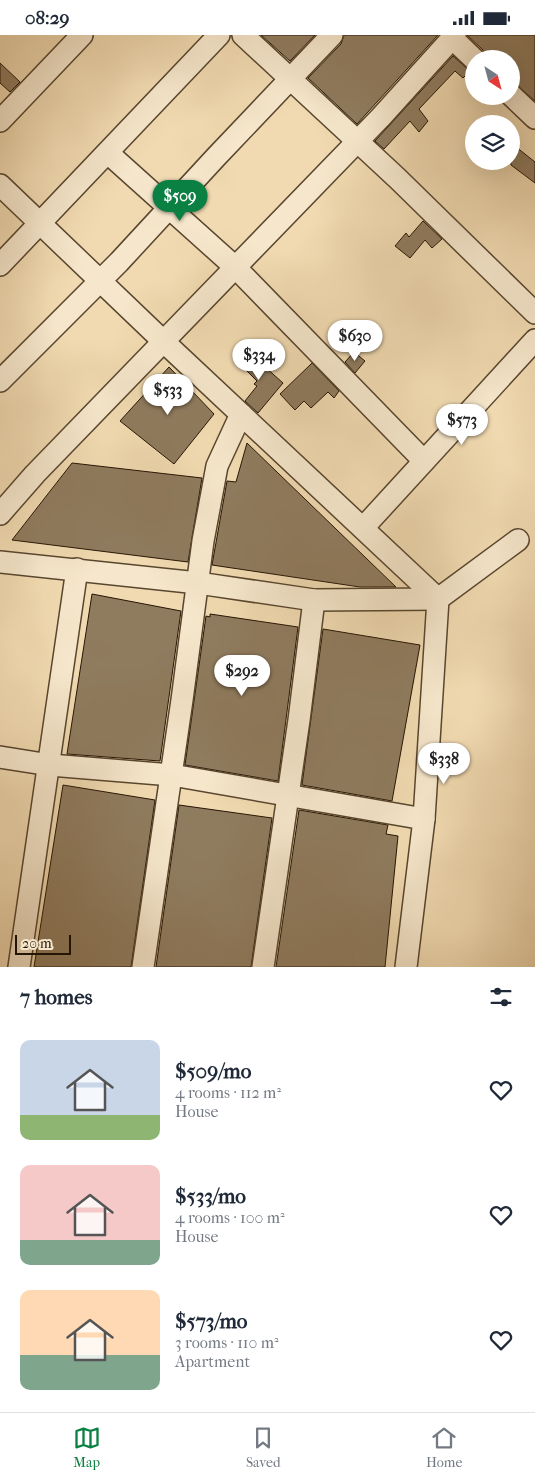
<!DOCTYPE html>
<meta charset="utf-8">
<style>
body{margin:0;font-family:"IM FELL French Canon",serif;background:#f2f2f3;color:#1f2937;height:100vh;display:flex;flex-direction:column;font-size:19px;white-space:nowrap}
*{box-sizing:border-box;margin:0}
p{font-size:16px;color:#747a83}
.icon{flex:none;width:28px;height:28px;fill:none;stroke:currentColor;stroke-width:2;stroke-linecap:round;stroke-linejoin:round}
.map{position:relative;height:932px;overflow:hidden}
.sheet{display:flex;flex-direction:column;background:#fff;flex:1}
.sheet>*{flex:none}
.needle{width:32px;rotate:144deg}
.fabs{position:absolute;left:465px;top:15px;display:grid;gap:10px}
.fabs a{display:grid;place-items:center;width:55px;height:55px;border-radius:50%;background:#fff;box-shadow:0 5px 20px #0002;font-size:25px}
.scale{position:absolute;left:15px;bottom:12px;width:56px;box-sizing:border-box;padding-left:5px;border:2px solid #251504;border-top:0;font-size:14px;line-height:18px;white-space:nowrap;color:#251504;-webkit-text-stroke:4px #f6e7cc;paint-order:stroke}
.price{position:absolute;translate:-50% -42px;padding:0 11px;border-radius:18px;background:#fff;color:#222;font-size:16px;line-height:32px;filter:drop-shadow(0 1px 2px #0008)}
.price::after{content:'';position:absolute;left:50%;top:30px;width:15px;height:11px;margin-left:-8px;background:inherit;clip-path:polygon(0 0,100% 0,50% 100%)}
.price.selected{background:#0b8043;color:#fff}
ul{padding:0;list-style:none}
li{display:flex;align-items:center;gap:15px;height:125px;padding:0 20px}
li span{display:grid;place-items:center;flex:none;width:140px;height:100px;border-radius:10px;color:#555}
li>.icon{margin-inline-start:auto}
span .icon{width:60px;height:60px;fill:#fffc;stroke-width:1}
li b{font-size:21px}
h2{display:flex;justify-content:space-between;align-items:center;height:60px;padding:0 20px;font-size:21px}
.status{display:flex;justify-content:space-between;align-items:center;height:35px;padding:0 25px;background:#fff;direction:ltr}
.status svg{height:14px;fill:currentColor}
.tab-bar{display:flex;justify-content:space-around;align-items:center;height:70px;border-top:1px solid #e0e1e3;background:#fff;font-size:14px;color:#747a83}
.tab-bar a{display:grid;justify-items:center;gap:2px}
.tab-bar .selected{color:#0b8043}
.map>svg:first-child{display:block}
.building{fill:#8f7b5e;stroke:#251504}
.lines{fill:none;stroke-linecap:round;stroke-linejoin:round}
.minor-casing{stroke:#58462f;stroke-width:24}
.minor{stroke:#f6e7cc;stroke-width:21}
</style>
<div class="status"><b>08:29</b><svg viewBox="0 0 49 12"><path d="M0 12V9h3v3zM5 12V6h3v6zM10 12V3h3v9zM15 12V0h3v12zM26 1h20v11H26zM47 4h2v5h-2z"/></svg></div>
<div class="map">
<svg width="535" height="932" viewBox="0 0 535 932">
<rect width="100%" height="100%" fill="#f1dab1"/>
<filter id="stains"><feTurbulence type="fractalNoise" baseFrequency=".004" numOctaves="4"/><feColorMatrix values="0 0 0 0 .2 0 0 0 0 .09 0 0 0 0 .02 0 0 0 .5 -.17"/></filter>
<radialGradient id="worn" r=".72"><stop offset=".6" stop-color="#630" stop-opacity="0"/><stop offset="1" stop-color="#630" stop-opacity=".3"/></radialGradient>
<!-- building -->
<g class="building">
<path d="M261,0H315L290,26Z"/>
<path d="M344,0H438L357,89L308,43L341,9Z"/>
<path d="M467,0H535V66L511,45V24H486L483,15Z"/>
<path d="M453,21L470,36L463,43L455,36L419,74L428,86L419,97L410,86L384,114L375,106Z"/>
<path d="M0,28L20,47L10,57L0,48Z"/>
<path d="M511,108L535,127V148L511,130Z"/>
<path d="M423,186L442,204L432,213L425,205L410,223L395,211L406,198L409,202Z"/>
<path d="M246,315L283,348L258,378L245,366L257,351L254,349L257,346L236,325Z"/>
<path d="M354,317L365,326L355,338L345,327Z"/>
<path d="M312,328L339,356L334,363L328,357L311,373L304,366L295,375L280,359Z"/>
<path d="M169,332L214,379L174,429L120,386Z"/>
<path d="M247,408L396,552H360L212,530L227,446L236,447Z"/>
<path d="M72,428L202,443L188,527L12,505Z"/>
<path d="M92,559L181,576L160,726L67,719Z"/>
<path d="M210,579L298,592L278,746L185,730L206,581L210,582Z"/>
<path d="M323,594L420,610L392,766L302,750Z"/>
<path d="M63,750L155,765L131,932H34Z"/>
<path d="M179,770L272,783L251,932H156Z"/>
<path d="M299,775L388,790L386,799L398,801L385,932H276Z"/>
</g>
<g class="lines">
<defs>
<g id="minor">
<path d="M243,0L397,143L535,278"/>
<path d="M452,3L474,24"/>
<path d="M511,60L535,83"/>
<path d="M0,86L82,0"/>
<path d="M108,118L235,232L424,426"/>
<path d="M0,150L163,306L438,564L424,784L406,932"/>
<path d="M0,230L219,0"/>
<path d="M0,346L119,227L216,122L332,0"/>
<path d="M0,479L35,439L381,82L455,0"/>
<path d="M363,493L535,305"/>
<path d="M0,527L198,548L314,565L438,564L518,505"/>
<path d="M0,722L50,730L172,740L424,784"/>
<path d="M19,932L77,534"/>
<path d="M143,932L182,665L203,506L217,431L241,379"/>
<path d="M263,932L299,685L314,565"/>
</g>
</defs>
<!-- minor casing -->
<use href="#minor" class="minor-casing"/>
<!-- minor -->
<use href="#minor" class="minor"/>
</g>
<rect width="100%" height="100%" filter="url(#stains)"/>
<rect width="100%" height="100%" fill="url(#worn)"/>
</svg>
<div class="fabs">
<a><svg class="needle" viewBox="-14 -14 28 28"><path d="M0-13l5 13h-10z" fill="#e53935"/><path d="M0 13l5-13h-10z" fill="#747a83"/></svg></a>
<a><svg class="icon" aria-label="layers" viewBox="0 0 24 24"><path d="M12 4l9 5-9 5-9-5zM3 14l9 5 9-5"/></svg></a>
</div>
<div class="scale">20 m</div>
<b class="price selected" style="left:180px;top:187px">$509</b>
<b class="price" style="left:355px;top:327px">$630</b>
<b class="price" style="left:259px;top:346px">$334</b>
<b class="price" style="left:168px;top:381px">$533</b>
<b class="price" style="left:462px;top:411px">$573</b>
<b class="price" style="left:242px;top:662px">$292</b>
<b class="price" style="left:444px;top:750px">$338</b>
</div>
<section class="sheet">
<h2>7 homes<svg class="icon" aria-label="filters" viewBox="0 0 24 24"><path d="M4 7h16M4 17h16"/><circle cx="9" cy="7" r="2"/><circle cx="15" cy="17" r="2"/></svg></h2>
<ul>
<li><span style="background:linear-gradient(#c9d6e8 75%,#8fb573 0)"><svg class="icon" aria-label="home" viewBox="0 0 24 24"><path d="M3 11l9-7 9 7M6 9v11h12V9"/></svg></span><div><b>$509/mo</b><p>4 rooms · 112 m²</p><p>House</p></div><svg class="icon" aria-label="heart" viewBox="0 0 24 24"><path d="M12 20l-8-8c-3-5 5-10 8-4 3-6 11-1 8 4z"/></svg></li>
<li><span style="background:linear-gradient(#f6c9c9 75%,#7fa58c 0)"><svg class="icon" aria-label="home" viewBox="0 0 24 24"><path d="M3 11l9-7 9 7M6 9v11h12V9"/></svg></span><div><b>$533/mo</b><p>4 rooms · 100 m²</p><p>House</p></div><svg class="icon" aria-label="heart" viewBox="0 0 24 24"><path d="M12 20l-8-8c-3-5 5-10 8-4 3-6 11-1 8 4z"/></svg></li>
<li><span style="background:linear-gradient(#ffd9b3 65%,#7fa58c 0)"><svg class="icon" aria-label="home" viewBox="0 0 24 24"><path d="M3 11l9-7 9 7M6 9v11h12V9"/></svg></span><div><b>$573/mo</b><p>3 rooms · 110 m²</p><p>Apartment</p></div><svg class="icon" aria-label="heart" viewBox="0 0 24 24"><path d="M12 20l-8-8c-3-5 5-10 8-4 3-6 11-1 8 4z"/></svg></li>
</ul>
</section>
<nav class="tab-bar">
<a class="selected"><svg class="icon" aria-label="map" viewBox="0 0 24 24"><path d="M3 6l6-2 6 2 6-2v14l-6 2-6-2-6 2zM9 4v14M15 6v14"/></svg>Map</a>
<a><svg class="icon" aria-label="saved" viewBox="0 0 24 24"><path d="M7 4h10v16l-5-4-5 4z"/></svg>Saved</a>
<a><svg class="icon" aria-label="home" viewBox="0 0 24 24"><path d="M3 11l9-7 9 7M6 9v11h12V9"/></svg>Home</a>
</nav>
